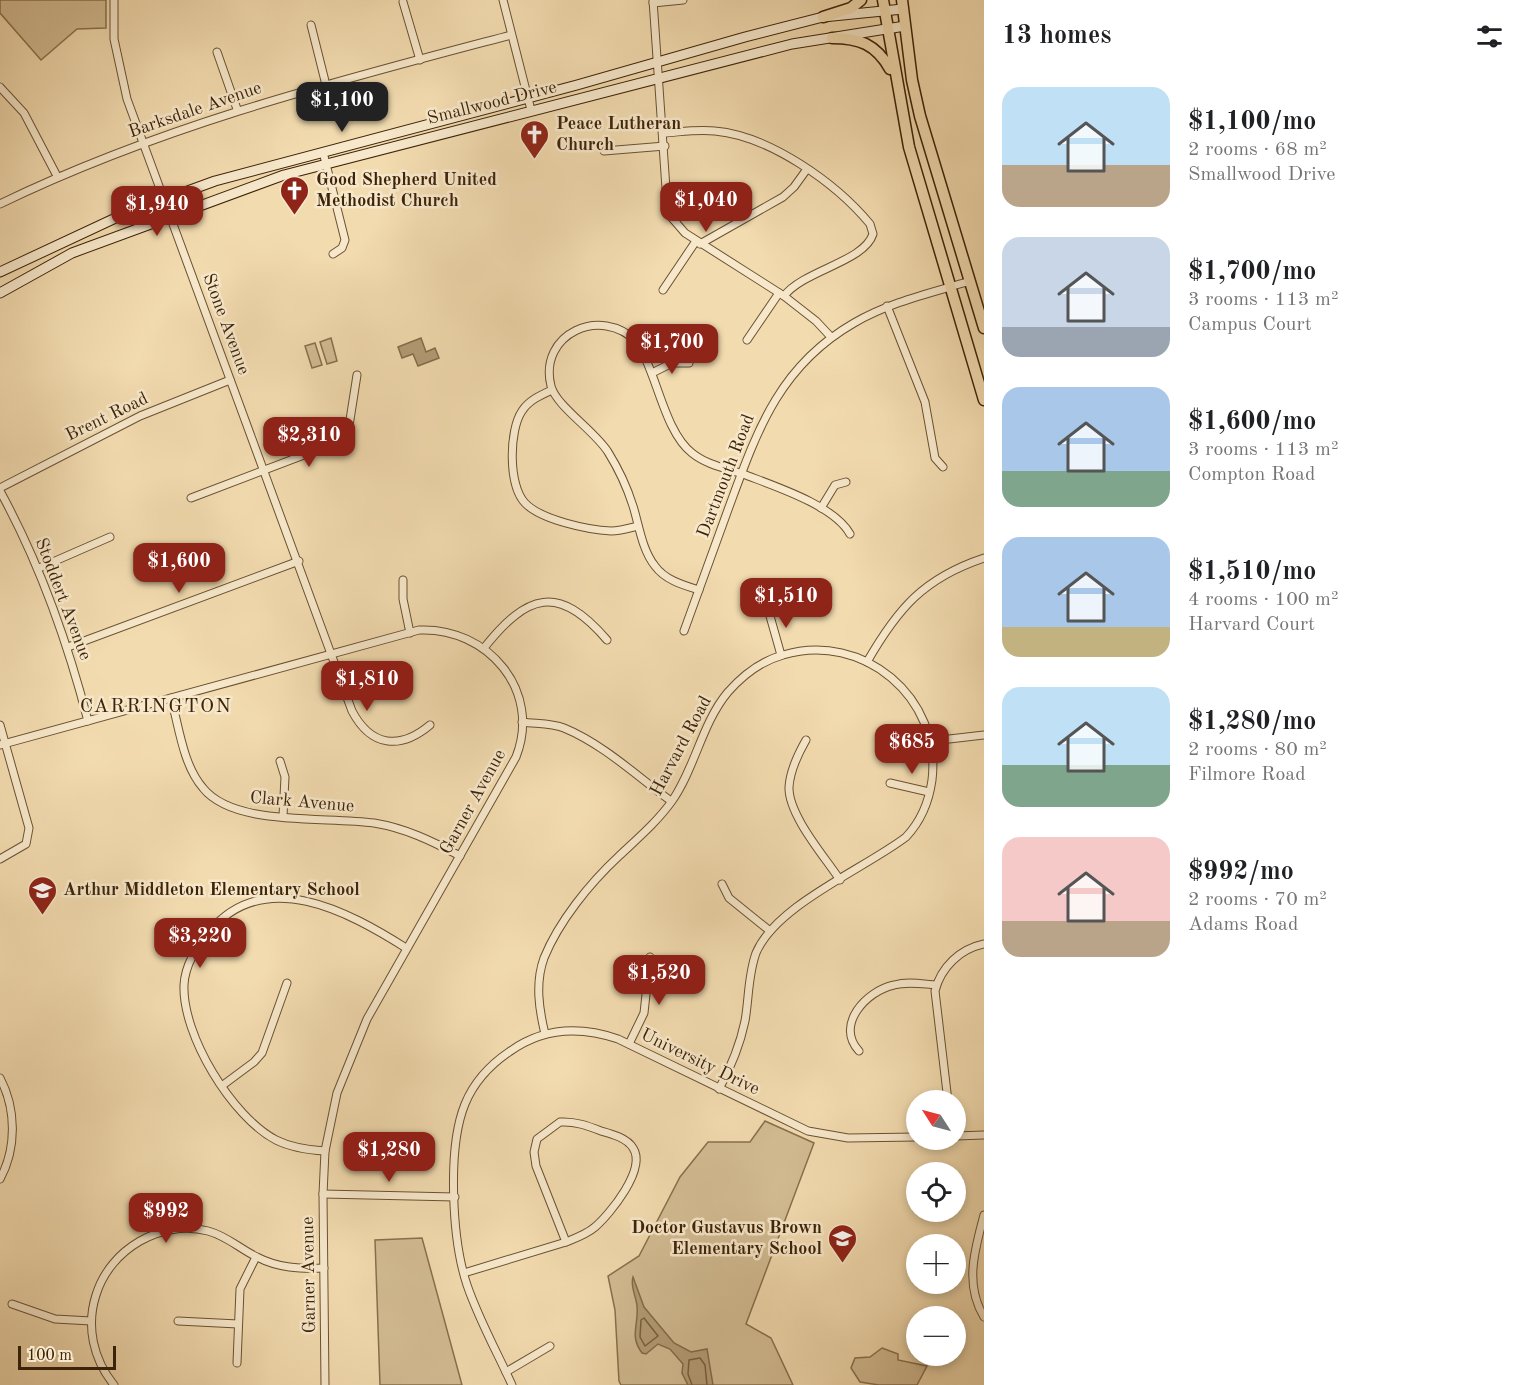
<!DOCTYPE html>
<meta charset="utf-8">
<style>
body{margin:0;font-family:"Old Standard TT",serif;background:#f6f6f6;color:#202124;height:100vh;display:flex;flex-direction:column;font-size:22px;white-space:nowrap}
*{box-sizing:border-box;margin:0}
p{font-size:20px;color:#757577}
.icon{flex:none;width:33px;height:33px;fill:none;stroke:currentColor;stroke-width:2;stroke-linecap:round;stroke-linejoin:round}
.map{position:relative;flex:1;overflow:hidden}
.side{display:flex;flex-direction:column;background:#fff;width:540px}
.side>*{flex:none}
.needle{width:39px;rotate:306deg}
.controls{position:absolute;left:906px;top:1090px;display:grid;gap:12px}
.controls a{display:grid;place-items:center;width:60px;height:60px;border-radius:50%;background:#fff;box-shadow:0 3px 9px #0003;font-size:30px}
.scale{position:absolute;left:18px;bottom:15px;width:98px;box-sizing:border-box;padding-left:6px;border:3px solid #3d2308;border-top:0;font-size:16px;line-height:21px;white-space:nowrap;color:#3d2308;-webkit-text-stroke:4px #f7e8cb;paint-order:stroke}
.price{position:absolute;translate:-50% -51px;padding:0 14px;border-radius:12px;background:#8f2418;color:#fff;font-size:20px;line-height:39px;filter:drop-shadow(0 2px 3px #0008)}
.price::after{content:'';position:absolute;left:50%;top:36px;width:18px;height:14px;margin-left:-9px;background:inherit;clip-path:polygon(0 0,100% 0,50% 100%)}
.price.current{background:#222;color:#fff}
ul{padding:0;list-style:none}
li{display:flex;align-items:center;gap:18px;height:150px;padding:0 18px}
li span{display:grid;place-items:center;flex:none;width:168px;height:120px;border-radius:18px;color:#555}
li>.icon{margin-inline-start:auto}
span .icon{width:72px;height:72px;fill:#fffc;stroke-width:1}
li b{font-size:26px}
h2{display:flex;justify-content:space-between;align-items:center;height:72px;padding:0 18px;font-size:26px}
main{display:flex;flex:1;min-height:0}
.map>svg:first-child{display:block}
.green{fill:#d3bc93;stroke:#88704e;stroke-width:1.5}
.water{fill:#b49c76;stroke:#846c4a;stroke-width:1.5}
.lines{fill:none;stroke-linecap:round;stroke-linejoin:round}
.shore{stroke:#78603f;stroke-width:1.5}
.street-casing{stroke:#6a5132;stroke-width:9}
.secondary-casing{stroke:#3d2308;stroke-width:11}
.primary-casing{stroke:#3d2308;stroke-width:13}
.street{stroke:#f7e8cb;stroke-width:7}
.secondary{stroke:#f7e8cb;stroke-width:9}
.primary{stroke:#f2dbaf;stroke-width:10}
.labels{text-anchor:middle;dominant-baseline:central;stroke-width:5;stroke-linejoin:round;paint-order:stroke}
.street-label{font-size:18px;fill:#3d2308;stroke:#f7e8cb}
.poi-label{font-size:18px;font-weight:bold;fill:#3d2308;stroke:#f7e8cb;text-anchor:start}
.neighbourhood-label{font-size:20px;letter-spacing:1.5px;fill:#3d2308;stroke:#f7e8cb}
</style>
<main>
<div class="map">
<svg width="984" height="1385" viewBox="0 0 984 1385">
<rect width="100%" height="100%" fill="#f2dbaf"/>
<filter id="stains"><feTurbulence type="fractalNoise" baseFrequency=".00333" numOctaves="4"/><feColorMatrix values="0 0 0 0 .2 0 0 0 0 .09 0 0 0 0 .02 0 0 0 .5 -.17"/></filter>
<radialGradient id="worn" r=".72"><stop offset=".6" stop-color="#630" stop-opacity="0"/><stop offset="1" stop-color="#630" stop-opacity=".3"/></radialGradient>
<!-- green -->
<g class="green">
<path d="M0,0H106V28L77,29L41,60L0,13Z"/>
<path d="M331,338L337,361L327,364L320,342Z"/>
<path d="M315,343L322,365L312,368L305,346Z"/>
<path d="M765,1121L814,1143L746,1324L771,1338L793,1385H621L619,1381L615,1310L608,1276L639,1256L680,1177L708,1142H750Z"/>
<path d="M422,1238L462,1385H380L375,1240Z"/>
<path d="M882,1348L898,1354V1360L927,1366L917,1385H879L860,1382L851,1368L855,1358L870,1357Z"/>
</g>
<!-- water -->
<g class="water">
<path d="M421,338L426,352L435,348L439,358L418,366L413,354L402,358L398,347Z"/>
<path d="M633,1277L644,1307L674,1343L691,1352L707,1349L713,1385H688L682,1373L683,1364L670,1349L658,1344L646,1354L642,1353C629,1336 639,1325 637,1306C636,1296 630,1286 633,1277Z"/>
</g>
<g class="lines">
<!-- shore -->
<g class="shore">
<path d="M644,1318L658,1336L645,1346L640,1337L641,1320Z"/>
<path d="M692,1385L688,1374L689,1360L700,1358L705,1365L707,1385"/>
</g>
<defs>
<g id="street">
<path d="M114,0V39L127,99L352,711C371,747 400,750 430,725"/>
<path d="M503,0L531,110"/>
<path d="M653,0L667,203L672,218L685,233L784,296L816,321L831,337"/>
<path d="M403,2L420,60"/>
<path d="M653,3L683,0"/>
<path d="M311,25L326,85"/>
<path d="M217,52L237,109"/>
<path d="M0,87L24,113L57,176"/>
<path d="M664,133C680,132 698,129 715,131C770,136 836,183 870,224L873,234C864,262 804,270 784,296"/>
<path d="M604,151L665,146"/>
<path d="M323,152L345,240L342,248L333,254"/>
<path d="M0,204C163,125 337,81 511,35"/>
<path d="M700,244L783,197L794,187L807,169"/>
<path d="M663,290L696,241"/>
<path d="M887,306L925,402L935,458L943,467"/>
<path d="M747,340L779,293"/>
<path d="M652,373L672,363H689"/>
<path d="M552,390C541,395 529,400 522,411C509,430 508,485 525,503C541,520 589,530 611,531C621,531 630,528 638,526"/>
<path d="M0,488L140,416L230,380"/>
<path d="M0,491C40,564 67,640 88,721"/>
<path d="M191,498L338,442L349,426L357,375"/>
<path d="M821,508L835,485L846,482"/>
<path d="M39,568L110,537"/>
<path d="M403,580V599L410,633"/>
<path d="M699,590C683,585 665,580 655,566C642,550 639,525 633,506C627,487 618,468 608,452C595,431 556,406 551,386C538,334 601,305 637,342C657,373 664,431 692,453C707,465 725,468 743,474C774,486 834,505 850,534"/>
<path d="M768,609L781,655"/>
<path d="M684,631C699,590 714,548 729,507C757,431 779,366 854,323C890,302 931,293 970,281"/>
<path d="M68,647L299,561"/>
<path d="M484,648C527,594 558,583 607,640"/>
<path d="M867,662C898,608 924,578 984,558"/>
<path d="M171,698C179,727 183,765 203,788C234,827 326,816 374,823C405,828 432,841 460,856"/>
<path d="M522,722C536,724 551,723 564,728C603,744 638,777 671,801"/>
<path d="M0,725L29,828L26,844L0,859"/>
<path d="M806,740C798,754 790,771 789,787C788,815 825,857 840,880"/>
<path d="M932,741L984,735"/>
<path d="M0,745L419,630C488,627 542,691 516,757L367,1019L337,1093L325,1151L323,1194L325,1385"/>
<path d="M280,761L285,777L283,816"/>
<path d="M890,783L929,792"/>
<path d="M722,884L729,898L770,931"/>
<path d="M545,1034C539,1009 535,983 544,958C559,921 590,883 619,856C638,838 657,822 672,801C695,768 702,723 728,692C743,675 761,661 783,655C863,631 942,698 932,780C929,802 921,821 906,837C864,869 776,905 756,953C748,975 749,998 745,1021C740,1045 731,1067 719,1089"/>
<path d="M629,1044L644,1013L650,957"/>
<path d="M859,1051C835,1025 866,991 894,985C908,981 922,984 936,985"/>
<path d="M0,1078C16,1108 17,1148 0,1179"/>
<path d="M223,1085L254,1062L262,1053L287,983"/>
<path d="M948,1101L935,991C941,967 960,949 984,944"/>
<path d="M560,1122C575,1121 588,1126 601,1131C612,1134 627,1138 633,1148C647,1169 610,1214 595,1227C587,1234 576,1238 566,1242L536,1166L534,1152L537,1139Z"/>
<path d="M956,1136L984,1135"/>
<path d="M325,1151C308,1150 292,1148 276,1140C232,1117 182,1035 184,985C185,965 196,948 209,932C264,865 349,912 406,948"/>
<path d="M323,1194L455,1197"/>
<path d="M984,1215C975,1249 964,1284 984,1317"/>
<path d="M464,1273L566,1242"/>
<path d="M12,1304L55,1319L91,1321"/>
<path d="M178,1321L238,1324"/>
<path d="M237,1363L240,1289L256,1257"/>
<path d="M506,1372L550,1346"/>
<path d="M114,1385C93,1359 86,1326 96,1295C110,1249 161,1219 208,1231C227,1236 240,1249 257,1257C278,1268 300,1269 324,1268"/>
<path d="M512,1385C497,1352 479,1320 467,1285C452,1240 447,1148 465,1104C474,1082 490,1065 509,1052C542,1028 580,1026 618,1039L808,1131L848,1138L916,1137"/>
</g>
<g id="secondary">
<path d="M0,272L122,215L215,181L577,85L745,37L823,17L903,9"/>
<path d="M0,293L72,253L284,175L792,44L905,26"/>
</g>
<g id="primary">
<path d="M883,0L909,147L984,400"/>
<path d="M902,0L912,80L920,116L984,328"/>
<path d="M823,17L851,8L861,0"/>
<path d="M832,38C859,38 876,44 890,69"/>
</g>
</defs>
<!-- street casing -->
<use href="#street" class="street-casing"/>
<!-- secondary casing -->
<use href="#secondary" class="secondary-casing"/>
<!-- primary casing -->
<use href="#primary" class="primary-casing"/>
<!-- street -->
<use href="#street" class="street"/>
<!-- secondary -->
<use href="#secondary" class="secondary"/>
<!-- primary -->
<use href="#primary" class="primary"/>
</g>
<!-- icons -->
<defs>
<symbol id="church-pin" viewBox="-11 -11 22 30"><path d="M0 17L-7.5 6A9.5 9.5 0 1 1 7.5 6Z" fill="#8f2418" stroke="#f7e8cb"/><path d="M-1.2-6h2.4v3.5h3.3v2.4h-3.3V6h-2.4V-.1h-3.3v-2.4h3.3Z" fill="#fff"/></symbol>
<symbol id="school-pin" viewBox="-11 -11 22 30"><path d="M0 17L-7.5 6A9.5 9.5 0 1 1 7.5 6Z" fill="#8f2418" stroke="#f7e8cb"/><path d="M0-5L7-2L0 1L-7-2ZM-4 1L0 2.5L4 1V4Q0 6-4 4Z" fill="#fff"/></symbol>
</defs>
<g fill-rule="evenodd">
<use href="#church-pin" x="518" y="118" width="33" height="45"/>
<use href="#church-pin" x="278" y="174" width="33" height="45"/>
<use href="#school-pin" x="26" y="874" width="33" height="45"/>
<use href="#school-pin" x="826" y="1222" width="33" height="45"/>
</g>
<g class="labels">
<!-- street labels -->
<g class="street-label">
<text transform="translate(492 103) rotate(-14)">Smallwood Drive</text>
<text transform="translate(195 110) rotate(-19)">Barksdale Avenue</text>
<text transform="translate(226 324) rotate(70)">Stone Avenue</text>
<text transform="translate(107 417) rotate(-26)">Brent Road</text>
<text transform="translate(726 476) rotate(-69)">Dartmouth Road</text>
<text transform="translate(63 599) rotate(69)">Stoddert Avenue</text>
<text transform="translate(681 746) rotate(-62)">Harvard Road</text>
<text transform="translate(302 802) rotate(5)">Clark Avenue</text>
<text transform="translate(473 802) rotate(-61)">Garner Avenue</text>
<text transform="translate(700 1062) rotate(26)">University Drive</text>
<text transform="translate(309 1275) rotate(-91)">Garner Avenue</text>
</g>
<!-- poi labels -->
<g class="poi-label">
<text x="556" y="124">Peace Lutheran<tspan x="556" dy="21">Church</tspan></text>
<text x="316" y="180">Good Shepherd United<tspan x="316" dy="21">Methodist Church</tspan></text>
<text x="63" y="890">Arthur Middleton Elementary School</text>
<text x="822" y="1228" text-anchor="end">Doctor Gustavus Brown<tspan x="822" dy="21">Elementary School</tspan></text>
</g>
<!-- neighbourhood labels -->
<g class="neighbourhood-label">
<text x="156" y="707">CARRINGTON</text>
</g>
</g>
<rect width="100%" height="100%" filter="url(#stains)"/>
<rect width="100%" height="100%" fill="url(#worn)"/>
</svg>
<div class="controls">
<a><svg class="needle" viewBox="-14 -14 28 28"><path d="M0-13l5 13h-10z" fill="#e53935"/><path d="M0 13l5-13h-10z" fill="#757577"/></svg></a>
<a><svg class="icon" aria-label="locate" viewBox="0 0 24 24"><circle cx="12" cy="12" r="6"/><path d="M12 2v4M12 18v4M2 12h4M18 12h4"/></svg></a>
<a>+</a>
<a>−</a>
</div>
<div class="scale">100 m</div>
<b class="price current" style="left:342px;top:133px">$1,100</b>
<b class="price" style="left:706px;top:233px">$1,040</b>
<b class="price" style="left:157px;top:237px">$1,940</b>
<b class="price" style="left:672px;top:375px">$1,700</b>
<b class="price" style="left:309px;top:468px">$2,310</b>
<b class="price" style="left:179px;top:594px">$1,600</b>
<b class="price" style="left:786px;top:629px">$1,510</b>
<b class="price" style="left:367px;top:712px">$1,810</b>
<b class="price" style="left:912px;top:775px">$685</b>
<b class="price" style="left:200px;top:969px">$3,220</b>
<b class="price" style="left:659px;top:1006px">$1,520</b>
<b class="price" style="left:389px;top:1183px">$1,280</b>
<b class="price" style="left:166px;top:1244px">$992</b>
</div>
<section class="side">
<h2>13 homes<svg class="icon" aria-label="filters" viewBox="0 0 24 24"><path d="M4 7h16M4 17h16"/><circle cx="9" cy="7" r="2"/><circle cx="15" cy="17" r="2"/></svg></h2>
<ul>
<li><span style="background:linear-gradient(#bfe0f5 65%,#b9a48a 0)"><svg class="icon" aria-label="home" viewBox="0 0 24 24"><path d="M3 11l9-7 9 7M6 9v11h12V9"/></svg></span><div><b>$1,100/mo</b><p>2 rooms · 68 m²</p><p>Smallwood Drive</p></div></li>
<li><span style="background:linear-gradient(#c9d6e8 75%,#9aa5b1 0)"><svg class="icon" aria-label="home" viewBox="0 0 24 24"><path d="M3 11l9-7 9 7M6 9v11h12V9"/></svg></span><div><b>$1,700/mo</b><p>3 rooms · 113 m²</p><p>Campus Court</p></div></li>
<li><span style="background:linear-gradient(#a9c7e8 70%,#7fa58c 0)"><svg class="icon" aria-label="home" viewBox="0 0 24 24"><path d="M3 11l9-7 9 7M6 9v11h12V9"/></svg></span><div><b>$1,600/mo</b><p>3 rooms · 113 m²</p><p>Compton Road</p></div></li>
<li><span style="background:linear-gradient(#a9c7e8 75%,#c2b280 0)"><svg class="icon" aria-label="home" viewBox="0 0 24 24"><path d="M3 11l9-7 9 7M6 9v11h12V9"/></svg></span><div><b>$1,510/mo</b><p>4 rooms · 100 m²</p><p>Harvard Court</p></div></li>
<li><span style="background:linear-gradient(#bfe0f5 65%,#7fa58c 0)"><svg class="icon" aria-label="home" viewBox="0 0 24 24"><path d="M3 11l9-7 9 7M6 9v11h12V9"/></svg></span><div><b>$1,280/mo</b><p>2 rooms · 80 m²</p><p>Filmore Road</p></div></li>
<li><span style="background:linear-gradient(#f6c9c9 70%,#b9a48a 0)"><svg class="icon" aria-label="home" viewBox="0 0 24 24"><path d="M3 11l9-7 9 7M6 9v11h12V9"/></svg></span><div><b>$992/mo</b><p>2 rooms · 70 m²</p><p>Adams Road</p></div></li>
</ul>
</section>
</main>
